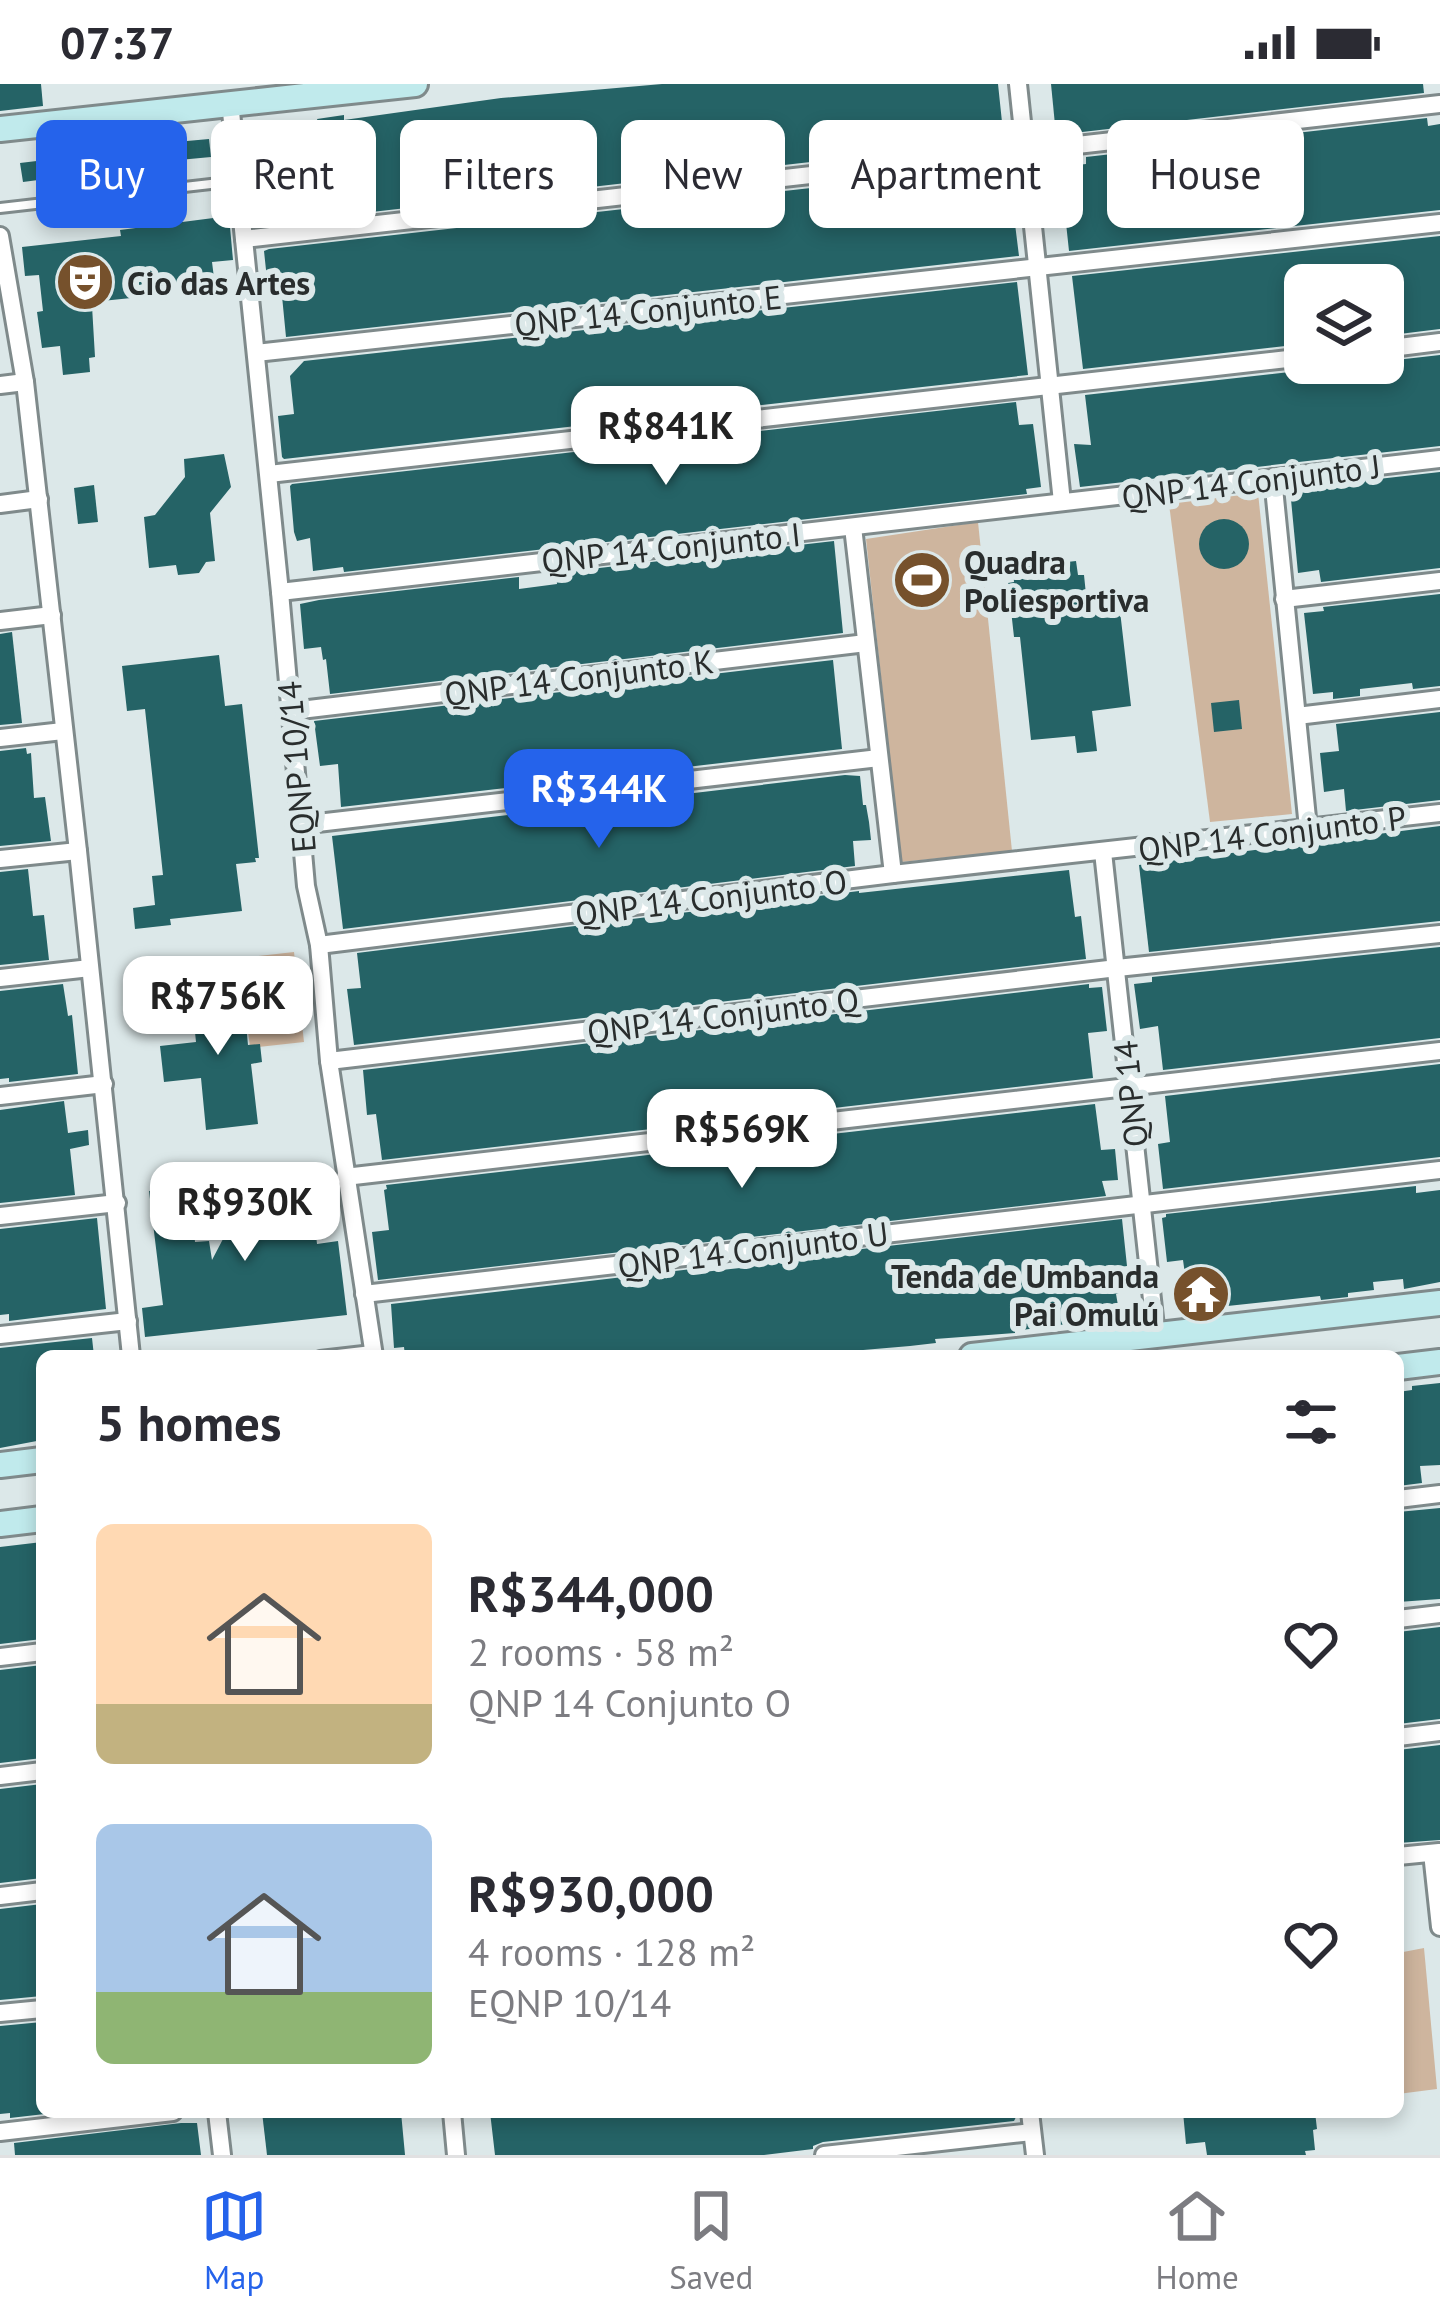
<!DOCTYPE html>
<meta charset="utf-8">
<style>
body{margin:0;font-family:"PT Sans",sans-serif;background:#f2f2f3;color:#2b2b33;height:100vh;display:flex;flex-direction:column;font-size:45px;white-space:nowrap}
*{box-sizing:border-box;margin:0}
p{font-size:39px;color:#7c7c81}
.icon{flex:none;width:66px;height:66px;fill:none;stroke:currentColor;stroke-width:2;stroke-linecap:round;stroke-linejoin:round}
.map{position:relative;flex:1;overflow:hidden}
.side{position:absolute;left:36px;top:1266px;width:1368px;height:768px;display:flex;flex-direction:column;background:#fff;border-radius:18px;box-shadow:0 6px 18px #0003}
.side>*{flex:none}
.guide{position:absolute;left:36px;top:36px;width:1368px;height:108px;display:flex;gap:24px}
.tools{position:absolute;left:1284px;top:180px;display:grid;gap:24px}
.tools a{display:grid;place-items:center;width:120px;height:120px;border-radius:18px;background:#fff;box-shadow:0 6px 18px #0003;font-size:60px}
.price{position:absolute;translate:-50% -102px;padding:0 27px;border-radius:24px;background:#fff;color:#222;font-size:39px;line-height:78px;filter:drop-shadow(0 3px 6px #0008)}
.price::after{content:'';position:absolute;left:50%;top:72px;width:36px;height:27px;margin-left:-18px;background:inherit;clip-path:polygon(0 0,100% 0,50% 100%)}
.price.current{background:#2563eb;color:#fff}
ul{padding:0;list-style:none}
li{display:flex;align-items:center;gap:36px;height:300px;padding:0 60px}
li span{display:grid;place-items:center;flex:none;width:336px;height:240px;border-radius:18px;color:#555}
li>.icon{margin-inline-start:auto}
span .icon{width:144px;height:144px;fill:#fffc;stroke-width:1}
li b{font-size:51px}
h2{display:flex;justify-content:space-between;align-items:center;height:144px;padding:0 60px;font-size:51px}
.tag{padding:0 42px;border-radius:18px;background:#fff;box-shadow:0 6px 18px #0003;font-size:42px;line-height:108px}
.tag.current{background:#2563eb;color:#fff}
.status{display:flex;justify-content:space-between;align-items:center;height:84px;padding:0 60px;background:#fff;direction:ltr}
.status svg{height:33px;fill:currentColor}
.tab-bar{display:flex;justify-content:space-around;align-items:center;height:168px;border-top:3px solid #e1e1e2;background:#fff;font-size:33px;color:#7c7c81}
.tab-bar a{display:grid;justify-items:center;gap:6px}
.tab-bar .current{color:#2563eb}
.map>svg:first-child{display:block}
.green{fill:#ceb59e}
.building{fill:#256366}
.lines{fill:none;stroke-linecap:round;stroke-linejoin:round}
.lane-casing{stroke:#7f8a8b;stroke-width:14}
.street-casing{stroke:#7f8a8b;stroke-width:22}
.secondary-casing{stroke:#7f8a8b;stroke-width:30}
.lane{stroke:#fff;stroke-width:8}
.street{stroke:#fff;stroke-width:16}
.secondary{stroke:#c0eaec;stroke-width:24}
.labels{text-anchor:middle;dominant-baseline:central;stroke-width:12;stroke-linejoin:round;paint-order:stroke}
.poi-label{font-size:33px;font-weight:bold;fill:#292d2d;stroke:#dce8e9;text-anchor:start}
.street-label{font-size:33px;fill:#292d2d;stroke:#dce8e9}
</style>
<div class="status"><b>07:37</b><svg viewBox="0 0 49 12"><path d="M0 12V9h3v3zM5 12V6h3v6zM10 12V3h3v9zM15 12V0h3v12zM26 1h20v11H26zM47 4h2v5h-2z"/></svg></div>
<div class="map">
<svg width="1440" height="2071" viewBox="0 0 1440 2071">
<rect width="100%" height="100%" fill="#dce8e9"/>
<!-- green -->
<g class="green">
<path d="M1258,409L1292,730L1210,738L1169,420Z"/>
<path d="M978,438L1012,767L901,778L866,455Z"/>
<path d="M294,868L304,958L250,964L240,874Z"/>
<path d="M1424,1864L1437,2005L1398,2010V1869Z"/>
</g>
<!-- building -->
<g class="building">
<path d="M0,0H41L43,22L0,27Z"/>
<path d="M662,0H998L1002,38L985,39L987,58L266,140L263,96H270L264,45L318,38L317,35L344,31V36L501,14Z"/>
<path d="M1051,0H1423L1424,9L1056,51Z"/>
<path d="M1427,34L1428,42L1440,40V126L1069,167L1060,83L1086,80V73Z"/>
<path d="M209,55L211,73L179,76L176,58Z"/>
<path d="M112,64L114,86L23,98L20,79L45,76L44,72Z"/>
<path d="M989,84L992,110L1011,108L1019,172L286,253L282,212L269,214L264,167L269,165Z"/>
<path d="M229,132L233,176L212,178L214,194L141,204V213L102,217L103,221L92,222L95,273L89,274L90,288L63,291L60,262L42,264L37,228L43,227L39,191L25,192L22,163L121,152L120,146Z"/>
<path d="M1440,152V245L1383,252V201H1305V254L1293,255L1294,261L1083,285L1072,192Z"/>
<path d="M1017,198L1028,291L284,375L282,373L278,332L294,330L290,292L304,277Z"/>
<path d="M1440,271V362L1080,403L1074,360L1091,361L1085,311Z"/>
<path d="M1016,318L1019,341L1033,340L1036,363L1041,403L1026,405L1027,410L344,488L343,483L313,487L310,454L297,457L294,448L290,402L292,400Z"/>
<path d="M224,370L231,403L210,429L215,477L206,478L199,489L178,491L176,481L149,484L144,433L155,431L185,393L184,375Z"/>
<path d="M1440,388V484L1321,498L1319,486L1298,489L1290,405Z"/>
<path d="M94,401L98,438L78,440L74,404Z"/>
<circle cx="1224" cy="460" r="25"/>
<path d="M834,457L843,549L330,610L326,575L323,576L321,563L304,565L300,520L319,516L519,493V505L557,500L556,489Z"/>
<path d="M1076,477L1078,491H1084L1088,530L1120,527L1131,622L1092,627L1097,667L1077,669L1075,652L1031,656L1020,553H1014L1008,499L1014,498L1013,484Z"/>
<path d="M1440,510V602L1413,605L1412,599L1360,605V612L1333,615V608L1313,610L1304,529L1324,527L1323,523Z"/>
<path d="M12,548L22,639L0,641V550Z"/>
<path d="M219,571L225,622L242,620L259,774H255L256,778L236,780L242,827L170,835L171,841L135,845L133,824L155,821L152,792L163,791L145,625L127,627L122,582Z"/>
<path d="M833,576L842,665L341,723L338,680L320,682L314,637Z"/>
<path d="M1239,616L1242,645L1214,648L1211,619Z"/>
<path d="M1440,628V716L1346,727L1344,705L1324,708L1320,669L1339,667L1336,640Z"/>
<path d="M26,664L27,670L31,669L34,714L45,713L51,757L0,762V667Z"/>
<path d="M845,691L860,692L863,721H866L869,738L871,756L853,757L855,782L343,845L332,752Z"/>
<path d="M1440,742V837L1149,868L1139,781Z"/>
<path d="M28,785L33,832L44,831L49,876L0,881V788Z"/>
<path d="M1069,786L1075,833L1081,832L1086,875L354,961L347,905L361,904L357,869L859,807V809Z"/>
<path d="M1440,863V954L1163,986L1158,942L1140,945L1134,900L1152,898V893Z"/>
<path d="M63,900L68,932L72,931L78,990L9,998V994L0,995V907Z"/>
<path d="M242,900L248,961L260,960L262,978L251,980L258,1040L206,1046L201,994L164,998L160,962L196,958L191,909L199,908L198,905Z"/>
<path d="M1089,900V904L1102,903L1107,947L1088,949L1093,994L382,1076L376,1030L367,1031L363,986Z"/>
<path d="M1440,980V1073L1163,1105L1158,1060L1170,1058L1165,1012Z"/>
<path d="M64,1017L68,1049L88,1046L89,1061L70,1065L75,1111L0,1119V1026Z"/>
<path d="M1095,1020L1101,1066L1115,1065L1118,1096L1102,1097L1106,1112L378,1196L372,1148L389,1146L384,1106L387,1105L386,1101Z"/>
<path d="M328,1092L330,1114L312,1115L317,1160L338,1157L347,1231L145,1253L142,1224L163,1221L149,1107L192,1102L196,1129H192L195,1158L209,1157L212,1176L223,1155L234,1154L232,1139L259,1136L255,1100Z"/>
<path d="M1416,1102V1109L1440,1106V1198L1404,1205L1403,1195L1373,1198L1374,1206L1348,1209V1213L1321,1216L1320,1212L1190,1226L1183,1176L1167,1178L1162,1134L1166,1133V1130Z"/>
<path d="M97,1134L106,1225L9,1237V1230L0,1231V1145Z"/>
<path d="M1122,1135L1127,1182L1120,1183L1123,1209L1116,1210L1120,1233L1015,1247V1249L935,1255L936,1259L910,1262L793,1272H405L404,1263L394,1264L391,1220L692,1185L694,1189L740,1184V1179Z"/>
<path d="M92,1254L94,1272H42V1356L0,1364V1264Z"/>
<path d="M1440,1299V1381L1420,1382L1422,1399L1398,1402V1308L1412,1306V1302Z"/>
<path d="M1440,1424V1515L1398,1518V1428Z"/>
<path d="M42,1458V1555L0,1560V1463Z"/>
<path d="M1440,1543V1635L1398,1640V1548Z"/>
<path d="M42,1581V1674L0,1679V1586Z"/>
<path d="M1440,1661V1756L1398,1759V1666Z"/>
<path d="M42,1700V1794L0,1799V1705Z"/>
<path d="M42,1820V1912L0,1916V1825Z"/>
<path d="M42,1938V2028H62L10,2034V2029L0,2030V1942Z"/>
<path d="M262,2028H401L405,2071H267Z"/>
<path d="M490,2028H1017V2031L1014,2037L823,2058L813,2062V2065L764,2071H495Z"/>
<path d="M1183,2028H1315L1317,2045L1313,2046L1315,2066L1305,2067L1306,2071H1207L1205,2058L1186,2060Z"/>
<path d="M181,2039H197L201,2071H15L14,2059Z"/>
</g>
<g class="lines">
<defs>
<g id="lane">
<path d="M0,124L237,97"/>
<path d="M320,1272L372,1266"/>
</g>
<g id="street">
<path d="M1018,0L1062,418"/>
<path d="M230,18L280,508L306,802L319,861L329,977L374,1272"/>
<path d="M0,152L25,298L78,767L131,1272"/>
<path d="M244,155L1440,20"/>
<path d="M1383,265L1440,258"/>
<path d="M256,269L1440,139"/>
<path d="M0,301L25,298"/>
<path d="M269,390L1305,273"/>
<path d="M1273,394L1308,744"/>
<path d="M0,420L39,415"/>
<path d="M853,443L893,790"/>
<path d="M280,508L1440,375"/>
<path d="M1284,515L1440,497"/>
<path d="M0,537L52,531"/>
<path d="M292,627L866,559"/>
<path d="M1297,632L1440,615"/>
<path d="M0,654L63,647"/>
<path d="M300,741L879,674"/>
<path d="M1103,768L1156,1252"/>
<path d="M0,775L78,767"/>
<path d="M319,861L893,790L1440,729"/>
<path d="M0,894L90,884"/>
<path d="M329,977L1117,884L1440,850"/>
<path d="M0,1012L104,1000"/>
<path d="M345,1093L1440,967"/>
<path d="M0,1132L117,1119"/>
<path d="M364,1210L1440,1086"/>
<path d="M0,1251L128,1237"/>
<path d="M1398,1415L1440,1410"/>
<path d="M1398,1535L1440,1530"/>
<path d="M0,1573L42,1568"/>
<path d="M1398,1653L1440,1648"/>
<path d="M0,1692L42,1687"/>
<path d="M1432,1769L1440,1843"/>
<path d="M1398,1772L1439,1768"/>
<path d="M0,1812L42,1807"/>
<path d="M0,1929L42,1925"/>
<path d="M217,2028L222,2071"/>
<path d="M452,2028L456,2071"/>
<path d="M1030,2028L1035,2071"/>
<path d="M0,2048L173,2028"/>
<path d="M824,2071L1032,2048"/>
</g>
<g id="secondary">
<path d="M0,45L415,0"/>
<path d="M972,1272L1440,1219"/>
<path d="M1398,1283L1440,1278"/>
<path d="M0,1381L42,1376"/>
<path d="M0,1440L42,1435"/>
</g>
</defs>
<!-- lane casing -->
<use href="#lane" class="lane-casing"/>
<!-- street casing -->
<use href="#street" class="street-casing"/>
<!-- secondary casing -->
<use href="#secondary" class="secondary-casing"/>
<!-- lane -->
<use href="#lane" class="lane"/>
<!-- street -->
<use href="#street" class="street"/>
<!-- secondary -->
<use href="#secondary" class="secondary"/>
</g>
<!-- icons -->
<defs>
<symbol id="theatre-disc" viewBox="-11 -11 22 22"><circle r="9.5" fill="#76512c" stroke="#dce8e9"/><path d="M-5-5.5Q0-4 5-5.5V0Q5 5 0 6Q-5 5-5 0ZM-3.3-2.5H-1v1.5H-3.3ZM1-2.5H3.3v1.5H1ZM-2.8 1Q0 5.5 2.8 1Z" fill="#fff"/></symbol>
<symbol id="stadium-disc" viewBox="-11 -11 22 22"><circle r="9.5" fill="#76512c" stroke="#dce8e9"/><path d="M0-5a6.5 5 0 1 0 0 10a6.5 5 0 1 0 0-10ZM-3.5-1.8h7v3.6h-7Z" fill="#fff"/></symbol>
<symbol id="temple-disc" viewBox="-11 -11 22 22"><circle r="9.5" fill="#76512c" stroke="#dce8e9"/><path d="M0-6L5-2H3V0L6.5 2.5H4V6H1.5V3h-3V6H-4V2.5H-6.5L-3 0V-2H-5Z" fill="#fff"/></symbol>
</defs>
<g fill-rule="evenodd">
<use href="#theatre-disc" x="52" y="165" width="66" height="66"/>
<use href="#stadium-disc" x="889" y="463" width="66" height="66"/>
<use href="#temple-disc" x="1168" y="1177" width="66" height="66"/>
</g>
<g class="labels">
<!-- poi labels -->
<g class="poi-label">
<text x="127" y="198">Cio das Artes</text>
<text x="964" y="477">Quadra<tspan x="964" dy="38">Poliesportiva</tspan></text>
<text x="1159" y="1191" text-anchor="end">Tenda de Umbanda<tspan x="1159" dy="38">Pai Omulú</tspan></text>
</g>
<!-- street labels -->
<g class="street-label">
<text transform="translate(648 226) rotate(-6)">QNP 14 Conjunto E</text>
<text transform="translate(1251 397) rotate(-7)">QNP 14 Conjunto J</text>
<text transform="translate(671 463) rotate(-6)">QNP 14 Conjunto I</text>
<text transform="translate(579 593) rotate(-7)">QNP 14 Conjunto K</text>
<text transform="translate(296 683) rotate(-95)">EQNP 10/14</text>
<text transform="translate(1272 749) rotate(-7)">QNP 14 Conjunto P</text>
<text transform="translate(711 813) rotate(-7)">QNP 14 Conjunto O</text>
<text transform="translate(723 931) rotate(-7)">QNP 14 Conjunto Q</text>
<text transform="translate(1130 1010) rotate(-96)">QNP 14</text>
<text transform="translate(753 1165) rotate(-7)">QNP 14 Conjunto U</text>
</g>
</g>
</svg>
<div class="tools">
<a><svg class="icon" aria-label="layers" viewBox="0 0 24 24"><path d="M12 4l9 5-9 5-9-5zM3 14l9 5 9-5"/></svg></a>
</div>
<b class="price" style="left:666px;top:404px">R$841K</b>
<b class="price current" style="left:599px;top:767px">R$344K</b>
<b class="price" style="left:218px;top:974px">R$756K</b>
<b class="price" style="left:742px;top:1107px">R$569K</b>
<b class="price" style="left:245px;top:1180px">R$930K</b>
<div class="guide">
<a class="tag current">Buy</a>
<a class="tag">Rent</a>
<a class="tag">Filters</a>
<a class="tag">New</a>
<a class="tag">Apartment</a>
<a class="tag">House</a>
</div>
<section class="side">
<h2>5 homes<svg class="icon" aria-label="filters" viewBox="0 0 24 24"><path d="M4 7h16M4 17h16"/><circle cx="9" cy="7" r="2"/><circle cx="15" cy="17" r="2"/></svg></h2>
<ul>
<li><span style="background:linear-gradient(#ffd9b3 75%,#c2b280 0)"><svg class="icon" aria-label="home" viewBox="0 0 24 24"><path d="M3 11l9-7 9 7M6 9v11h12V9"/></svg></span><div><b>R$344,000</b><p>2 rooms · 58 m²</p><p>QNP 14 Conjunto O</p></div><svg class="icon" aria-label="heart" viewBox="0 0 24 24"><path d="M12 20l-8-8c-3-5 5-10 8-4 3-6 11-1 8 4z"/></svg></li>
<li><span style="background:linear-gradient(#a9c7e8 70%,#8fb573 0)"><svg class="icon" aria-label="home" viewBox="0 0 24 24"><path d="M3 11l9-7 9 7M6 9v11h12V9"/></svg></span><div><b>R$930,000</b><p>4 rooms · 128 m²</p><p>EQNP 10/14</p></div><svg class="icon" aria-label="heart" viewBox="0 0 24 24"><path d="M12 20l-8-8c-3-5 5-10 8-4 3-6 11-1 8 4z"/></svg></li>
</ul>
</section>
</div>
<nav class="tab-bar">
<a class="current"><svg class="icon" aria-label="map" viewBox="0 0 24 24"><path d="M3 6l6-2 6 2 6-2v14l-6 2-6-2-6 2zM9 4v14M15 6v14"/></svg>Map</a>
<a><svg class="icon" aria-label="saved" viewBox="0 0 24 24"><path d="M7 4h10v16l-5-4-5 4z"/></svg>Saved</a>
<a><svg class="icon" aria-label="home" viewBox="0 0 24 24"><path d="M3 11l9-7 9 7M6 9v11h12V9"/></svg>Home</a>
</nav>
